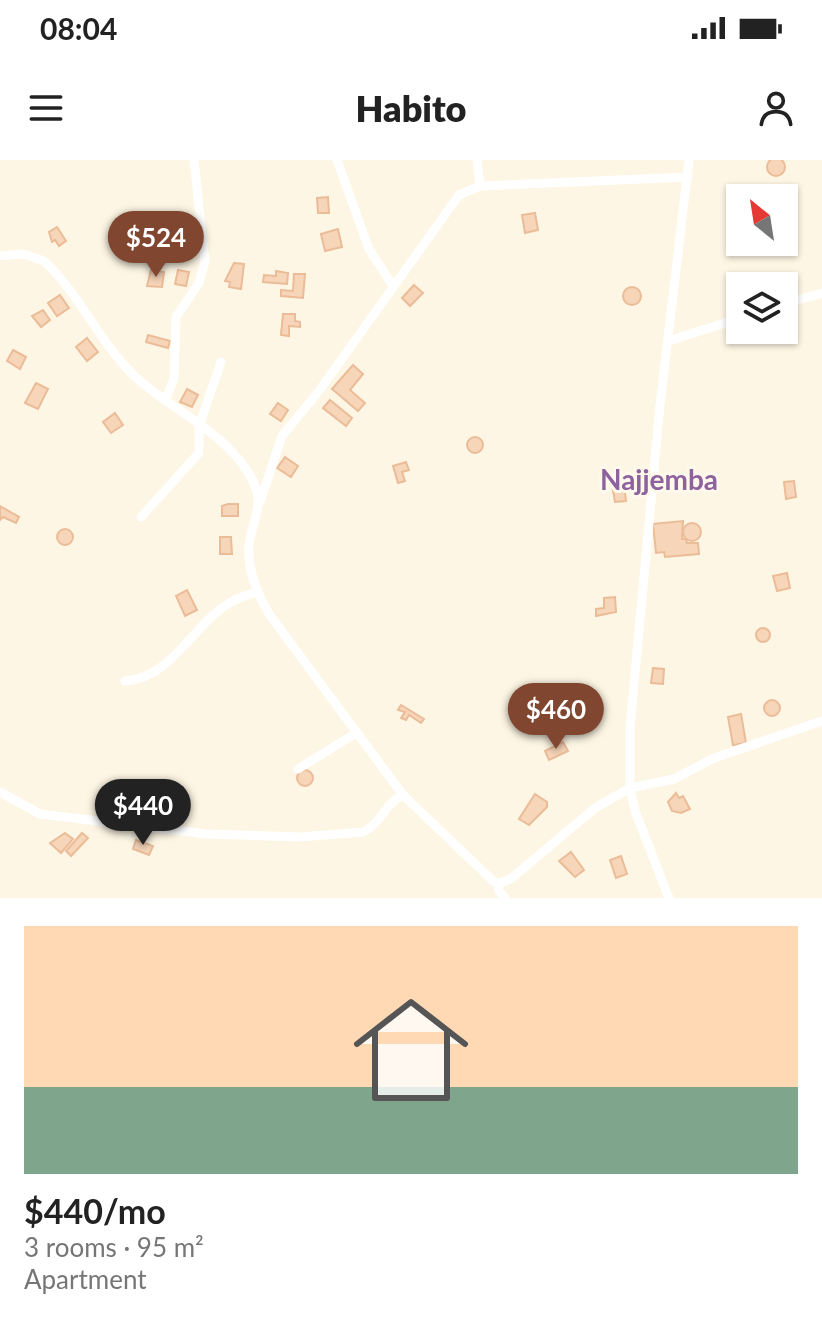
<!DOCTYPE html>
<meta charset="utf-8">
<style>
body{margin:0;font-family:Lato,sans-serif;background:#f6f6f6;color:#222;height:100vh;display:flex;flex-direction:column;font-size:30px;white-space:nowrap}
*{box-sizing:border-box;margin:0}
p{font-size:26px;color:#767676}
.icon{flex:none;width:44px;height:44px;fill:none;stroke:currentColor;stroke-width:2;stroke-linecap:round;stroke-linejoin:round}
.map{position:relative;height:738px;overflow:hidden}
.side{display:flex;flex-direction:column;background:#fff;flex:1}
.side>*{flex:none}
.needle{width:52px;rotate:330deg}
.controls{position:absolute;left:726px;top:24px;display:grid;gap:16px}
.controls a{display:grid;place-items:center;width:72px;height:72px;border-radius:0px;background:#fff;box-shadow:0 2px 6px #0004;font-size:40px}
.price{position:absolute;translate:-50% -68px;padding:0 18px;border-radius:28px;background:#80462f;color:#fff;font-size:26px;line-height:52px;filter:drop-shadow(0 2px 4px #0008)}
.price::after{content:'';position:absolute;left:50%;top:48px;width:24px;height:18px;margin-left:-12px;background:inherit;clip-path:polygon(0 0,100% 0,50% 100%)}
.price.current{background:#222;color:#fff}
ul{padding:0;list-style:none}
li{display:grid;align-content:center;gap:16px;height:424px;padding:0 24px}
li+li{border-top:2px solid #e0e0e0}
li span{display:grid;place-items:center;height:248px;border-radius:0px;color:#555}
li>.icon{margin-inline-start:auto}
span .icon{width:144px;height:144px;fill:#fffc;stroke-width:1}
li b{font-size:34px}
.status{display:flex;justify-content:space-between;align-items:center;height:56px;padding:0 40px;background:#fff;direction:ltr}
.status svg{height:22px;fill:currentColor}
header{display:flex;justify-content:space-between;align-items:center;height:104px;padding:0 24px;background:#fff;font-size:36px;font-weight:800}
.map>svg:first-child{display:block}
.building{fill:#f6d5b9;stroke:#ebbc98;stroke-width:2}
.lines{fill:none;stroke-linecap:round;stroke-linejoin:round}
.minor{stroke:#fff;stroke-width:9}
.labels{text-anchor:middle;dominant-baseline:central;stroke-width:6;stroke-linejoin:round;paint-order:stroke}
.quarter-label{font-size:28px;font-weight:bold;fill:#8d629e;stroke:#fff9ec}
</style>
<div class="status"><b>08:04</b><svg viewBox="0 0 49 12"><path d="M0 12V9h3v3zM5 12V6h3v6zM10 12V3h3v9zM15 12V0h3v12zM26 1h20v11H26zM47 4h2v5h-2z"/></svg></div>
<header><svg class="icon" aria-label="menu" viewBox="0 0 24 24"><path d="M4 6h16M4 12h16M4 18h16"/></svg>Habito<svg class="icon" aria-label="person" viewBox="0 0 24 24"><circle cx="12" cy="8" r="4"/><path d="M4 21q1-7 8-7t8 7"/></svg></header>
<div class="map">
<svg width="822" height="738" viewBox="0 0 822 738">
<rect width="100%" height="100%" fill="#fef6e4"/>
<!-- building -->
<g class="building">
<circle cx="776" cy="7" r="9"/>
<path d="M328,37L329,53H318L317,38Z"/>
<path d="M535,53L538,70L525,73L522,55Z"/>
<path d="M57,67L66,81L59,86L55,80L52,82L49,72Z"/>
<path d="M338,69L342,87L325,91L321,74Z"/>
<path d="M234,103L244,104L241,129L229,127L230,122L225,121Z"/>
<path d="M151,110L164,112L162,127L147,126Z"/>
<path d="M178,110L189,112L186,126L175,124Z"/>
<path d="M276,111L288,113L287,124L263,122L264,115L276,116Z"/>
<path d="M294,114H305L303,138L281,136V130L293,131Z"/>
<path d="M414,125L423,133L410,146L402,138Z"/>
<circle cx="632" cy="136" r="9"/>
<path d="M60,135L69,148L57,156L48,143Z"/>
<path d="M43,150L50,160L41,167L32,156Z"/>
<path d="M283,154H295V161L300,162V167L289,166V176L281,175Z"/>
<path d="M148,175L170,181L168,188L146,182Z"/>
<path d="M87,178L98,192L87,201L76,187Z"/>
<path d="M13,190L26,197L20,209L7,201Z"/>
<path d="M353,205L363,214L350,230L365,243L358,251L332,229Z"/>
<path d="M36,223L48,229L38,249L25,243Z"/>
<path d="M187,229L198,235L192,247L180,242Z"/>
<path d="M330,240L352,258L346,266L323,248Z"/>
<path d="M278,243L288,250L281,261L270,254Z"/>
<path d="M115,253L123,265L111,273L103,262Z"/>
<circle cx="475" cy="285" r="8"/>
<path d="M285,297L298,306L291,317L277,308Z"/>
<path d="M406,302L409,310L402,312L405,321L398,323L393,306Z"/>
<path d="M794,321L796,337L786,339L784,322Z"/>
<path d="M624,324L626,341L615,342L612,325Z"/>
<path d="M228,344H238V356H222V346Z"/>
<path d="M0,346L19,357L16,363L3,357L0,360Z"/>
<path d="M683,361L682,379H686L687,383H698L699,394L665,397L664,392L656,393L653,364Z"/>
<circle cx="692" cy="372" r="9"/>
<circle cx="65" cy="377" r="8"/>
<path d="M220,377H231L232,394H220Z"/>
<path d="M787,413L790,428L777,431L773,416Z"/>
<path d="M187,430L197,450L185,456L176,436Z"/>
<path d="M615,437L616,452L596,456V449L604,448V438Z"/>
<circle cx="763" cy="475" r="7"/>
<path d="M653,508L664,509L663,524L651,523Z"/>
<circle cx="772" cy="548" r="8"/>
<path d="M401,545L424,559L421,563L409,555L406,560L401,558L405,552L398,550Z"/>
<path d="M741,554L746,583L733,585L728,557Z"/>
<path d="M563,582L568,591L549,600L545,591Z"/>
<circle cx="305" cy="618" r="8"/>
<path d="M676,633L679,638L683,636L690,649L681,653L672,651L668,642Z"/>
<path d="M535,634L547,642V647L529,665L519,659Z"/>
<path d="M65,673L73,679L61,693L50,683Z"/>
<path d="M82,673L88,678L71,696L66,691Z"/>
<path d="M136,680L153,686L149,695L133,689Z"/>
<path d="M571,692L584,710L575,717L559,701Z"/>
<path d="M621,696L627,714L616,718L610,700Z"/>
</g>
<g class="lines">
<!-- minor -->
<g class="minor">
<path d="M337,0L369,89L393,126"/>
<path d="M477,0L480,26"/>
<path d="M0,96L23,94L44,101C81,135 101,187 139,220C176,253 235,277 255,326C264,346 251,364 249,385C247,410 257,433 269,454L403,635L493,721L498,724L512,718L595,648L630,628L674,619L714,598L822,561"/>
<path d="M784,144L822,133"/>
<path d="M669,181L740,158"/>
<path d="M166,239L174,218L176,157L199,123L205,101L194,0"/>
<path d="M260,342L282,276L319,231L459,35L480,26L688,17"/>
<path d="M141,357L199,293V266L221,202"/>
<path d="M125,521C170,518 190,471 223,447C233,439 245,436 257,432"/>
<path d="M298,609L356,573"/>
<path d="M0,632L40,654L206,674L300,677L363,672C381,664 385,643 403,635"/>
<path d="M498,724L499,731L505,738"/>
<path d="M669,738L635,651L630,628V567L660,245L689,0"/>
</g>
</g>
<g class="labels">
<!-- quarter labels -->
<g class="quarter-label">
<text x="659" y="319">Najjemba</text>
</g>
</g>
</svg>
<div class="controls">
<a><svg class="needle" viewBox="-14 -14 28 28"><path d="M0-13l5 13h-10z" fill="#e53935"/><path d="M0 13l5-13h-10z" fill="#767676"/></svg></a>
<a><svg class="icon" aria-label="layers" viewBox="0 0 24 24"><path d="M12 4l9 5-9 5-9-5zM3 14l9 5 9-5"/></svg></a>
</div>
<b class="price" style="left:156px;top:119px">$524</b>
<b class="price" style="left:556px;top:591px">$460</b>
<b class="price current" style="left:143px;top:687px">$440</b>
</div>
<section class="side">
<ul>
<li><span style="background:linear-gradient(#ffd9b3 65%,#7fa58c 0)"><svg class="icon" aria-label="home" viewBox="0 0 24 24"><path d="M3 11l9-7 9 7M6 9v11h12V9"/></svg></span><div><b>$440/mo</b><p>3 rooms · 95 m²</p><p>Apartment</p></div></li>
</ul>
</section>
